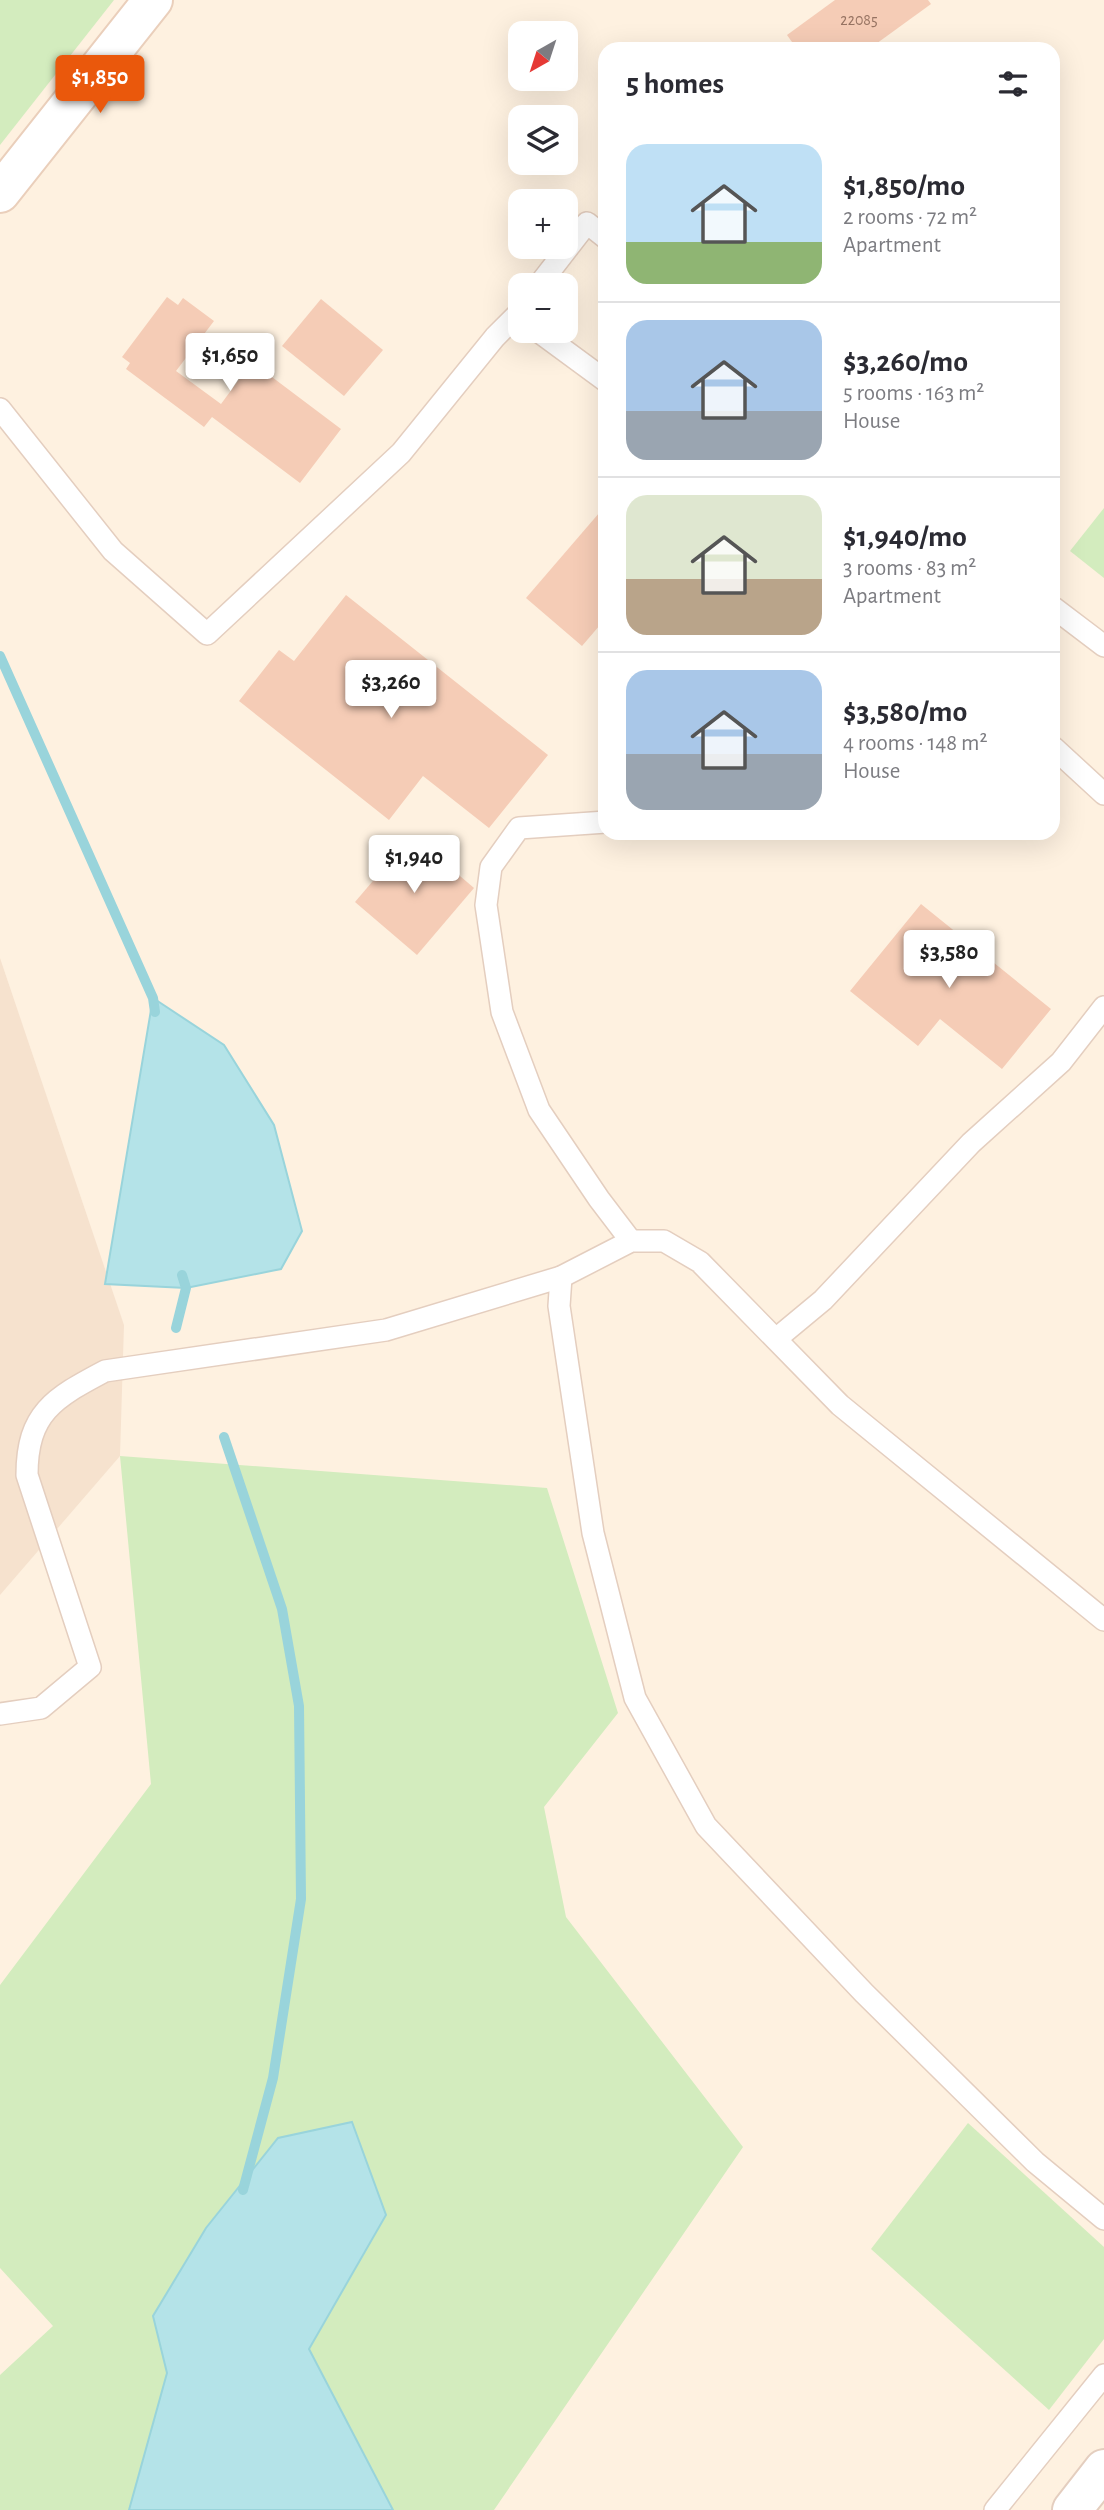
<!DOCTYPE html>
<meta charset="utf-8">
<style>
body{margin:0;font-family:"Alegreya Sans",sans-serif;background:#f2f2f3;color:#2b2b33;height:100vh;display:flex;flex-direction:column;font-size:26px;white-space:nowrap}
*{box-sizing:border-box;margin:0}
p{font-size:23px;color:#7c7c81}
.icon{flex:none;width:38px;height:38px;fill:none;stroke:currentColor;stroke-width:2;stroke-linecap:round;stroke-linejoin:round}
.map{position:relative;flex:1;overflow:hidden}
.sheet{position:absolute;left:598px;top:42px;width:462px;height:798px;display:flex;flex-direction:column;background:#fff;border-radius:21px;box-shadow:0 7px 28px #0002}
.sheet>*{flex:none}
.needle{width:46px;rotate:219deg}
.fabs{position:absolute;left:508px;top:21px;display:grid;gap:14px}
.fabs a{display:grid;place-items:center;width:70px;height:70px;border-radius:14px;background:#fff;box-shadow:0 7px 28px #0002;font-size:35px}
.price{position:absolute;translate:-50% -60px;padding:0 16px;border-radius:7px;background:#fff;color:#222;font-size:23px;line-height:46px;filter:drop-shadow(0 2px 4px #0008)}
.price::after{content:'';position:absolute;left:50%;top:42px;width:21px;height:16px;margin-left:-10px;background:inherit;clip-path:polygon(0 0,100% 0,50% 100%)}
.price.active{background:#ea580c;color:#fff}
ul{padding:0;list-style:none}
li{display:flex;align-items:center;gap:21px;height:175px;padding:0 28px}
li+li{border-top:2px solid #e1e1e2}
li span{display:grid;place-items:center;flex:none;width:196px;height:140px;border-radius:21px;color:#555}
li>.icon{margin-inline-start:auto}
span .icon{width:84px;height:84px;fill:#fffc;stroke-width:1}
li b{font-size:30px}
h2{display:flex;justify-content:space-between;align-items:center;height:84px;padding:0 28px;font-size:30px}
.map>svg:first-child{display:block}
.residential{fill:#f6e2ce}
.green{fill:#d3ecbe}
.water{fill:#b4e3e8;stroke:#99d4db;stroke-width:2}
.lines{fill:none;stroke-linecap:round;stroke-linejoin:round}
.stream{stroke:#99d4db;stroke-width:10}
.building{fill:#f5ccb6}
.lane-casing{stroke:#e4cebf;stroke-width:24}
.street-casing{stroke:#e4cebf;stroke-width:42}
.secondary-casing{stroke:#eacfbb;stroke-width:42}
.lane{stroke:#fff;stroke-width:21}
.street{stroke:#fff;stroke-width:38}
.secondary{stroke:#fff;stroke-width:38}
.labels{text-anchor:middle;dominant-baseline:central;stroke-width:5;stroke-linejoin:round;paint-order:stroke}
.number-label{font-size:16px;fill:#967362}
</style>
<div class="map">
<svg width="1104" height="2510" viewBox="0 0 1104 2510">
<rect width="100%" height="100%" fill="#fef1e0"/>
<!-- residential -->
<path class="residential" d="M0,958L124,1325L120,1456L0,1595Z"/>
<!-- green -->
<g class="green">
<path d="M0,0H114L0,145Z"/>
<path d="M1104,508V578L1070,551Z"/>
<path d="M120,1456L547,1488L618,1713L544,1807L566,1917L743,2147L494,2510H393L309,2349L386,2215L351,2122L206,2228L153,2316L167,2373L129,2510H0V2375L53,2326L0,2268V1985L151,1784Z"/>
<path d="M968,2123L1104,2247V2339L1049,2410L871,2249Z"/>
</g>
<!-- water -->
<g class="water">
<path d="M153,998L224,1045L274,1125L302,1231L281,1269L186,1288L105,1284Z"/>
<path d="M352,2122L386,2215L309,2349L393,2510H129L167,2373L153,2316L206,2228L278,2138Z"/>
</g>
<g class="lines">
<!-- stream -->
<g class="stream">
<path d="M0,656L153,998L155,1012"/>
<path d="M176,1328L186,1288L182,1275"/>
<path d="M224,1437L282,1609L299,1706L301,1899L273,2078L243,2190"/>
</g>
</g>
<!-- building -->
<g class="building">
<path d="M835,0H928L931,4L869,49H797L787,35Z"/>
<path d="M167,297L178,305L183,298L214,321L176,371L221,404L252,362L341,429L300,483L212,417L204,427L126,369L130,363L122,357Z"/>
<path d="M321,299L383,350L344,396L282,346Z"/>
<path d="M606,505V618L582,646L526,598Z"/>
<path d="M346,595L548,755L489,828L423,776L389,820L239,701L279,650L294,661Z"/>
<path d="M412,835L474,888L417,955L355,902Z"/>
<path d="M921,904L1051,1009L1002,1069L940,1019L918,1046L850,991Z"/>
</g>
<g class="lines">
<defs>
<g id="lane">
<path d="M539,285L587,223L606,238"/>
<path d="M538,331L606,381"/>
<path d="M0,409L113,551L207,634L401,453L495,337L520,312"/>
<path d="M1054,608L1104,646"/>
<path d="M1054,748L1104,794"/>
<path d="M606,822L519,828L491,867L486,905L502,1012L539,1110L599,1199L631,1241"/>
<path d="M561,1277L559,1306L593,1533L635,1698L706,1826L864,1993L1035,2162L1104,2219"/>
<path d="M776,1339L823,1300L971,1143L1061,1062L1104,1007"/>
<path d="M0,1714L41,1708L90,1667L27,1475C27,1413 54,1398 105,1371L386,1330L561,1277L631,1241H664L700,1262L840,1405L1104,1620"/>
<path d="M995,2510L1104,2375"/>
</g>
<path id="street" d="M1072,2510L1104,2469"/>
<path id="secondary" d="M0,193L153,0"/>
</defs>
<!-- lane casing -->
<use href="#lane" class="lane-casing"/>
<!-- street casing -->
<use href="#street" class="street-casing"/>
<!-- secondary casing -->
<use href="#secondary" class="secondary-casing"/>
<!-- lane -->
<use href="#lane" class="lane"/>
<!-- street -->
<use href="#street" class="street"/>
<!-- secondary -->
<use href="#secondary" class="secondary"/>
</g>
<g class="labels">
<!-- number labels -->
<g class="number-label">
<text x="859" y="20">22085</text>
</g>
</g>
</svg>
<div class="fabs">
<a><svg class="needle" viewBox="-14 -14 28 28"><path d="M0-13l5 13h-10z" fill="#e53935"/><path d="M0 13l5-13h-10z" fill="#7c7c81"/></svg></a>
<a><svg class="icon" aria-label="layers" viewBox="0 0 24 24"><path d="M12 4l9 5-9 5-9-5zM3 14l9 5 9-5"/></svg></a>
<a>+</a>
<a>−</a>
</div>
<b class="price active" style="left:100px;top:115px">$1,850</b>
<b class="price" style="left:230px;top:393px">$1,650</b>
<b class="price" style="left:391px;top:720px">$3,260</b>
<b class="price" style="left:414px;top:895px">$1,940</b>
<b class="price" style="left:949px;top:990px">$3,580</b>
<section class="sheet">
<h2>5 homes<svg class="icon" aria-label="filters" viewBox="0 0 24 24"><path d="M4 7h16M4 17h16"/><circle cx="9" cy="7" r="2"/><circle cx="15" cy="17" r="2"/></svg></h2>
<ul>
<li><span style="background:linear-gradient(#bfe0f5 70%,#8fb573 0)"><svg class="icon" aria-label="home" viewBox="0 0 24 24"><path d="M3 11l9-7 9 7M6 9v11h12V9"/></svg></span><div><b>$1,850/mo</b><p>2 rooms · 72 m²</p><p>Apartment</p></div></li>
<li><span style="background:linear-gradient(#a9c7e8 65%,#9aa5b1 0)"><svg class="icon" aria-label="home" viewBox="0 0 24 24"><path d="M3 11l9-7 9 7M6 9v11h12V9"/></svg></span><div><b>$3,260/mo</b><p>5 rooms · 163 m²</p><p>House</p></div></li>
<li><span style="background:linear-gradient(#dfe7d0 60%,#b9a48a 0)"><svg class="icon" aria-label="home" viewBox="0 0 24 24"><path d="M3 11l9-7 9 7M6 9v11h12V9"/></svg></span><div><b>$1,940/mo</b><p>3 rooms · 83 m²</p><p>Apartment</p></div></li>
<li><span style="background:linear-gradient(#a9c7e8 60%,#9aa5b1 0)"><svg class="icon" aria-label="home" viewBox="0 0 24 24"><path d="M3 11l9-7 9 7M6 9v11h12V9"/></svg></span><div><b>$3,580/mo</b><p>4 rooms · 148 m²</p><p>House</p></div></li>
</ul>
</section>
</div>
